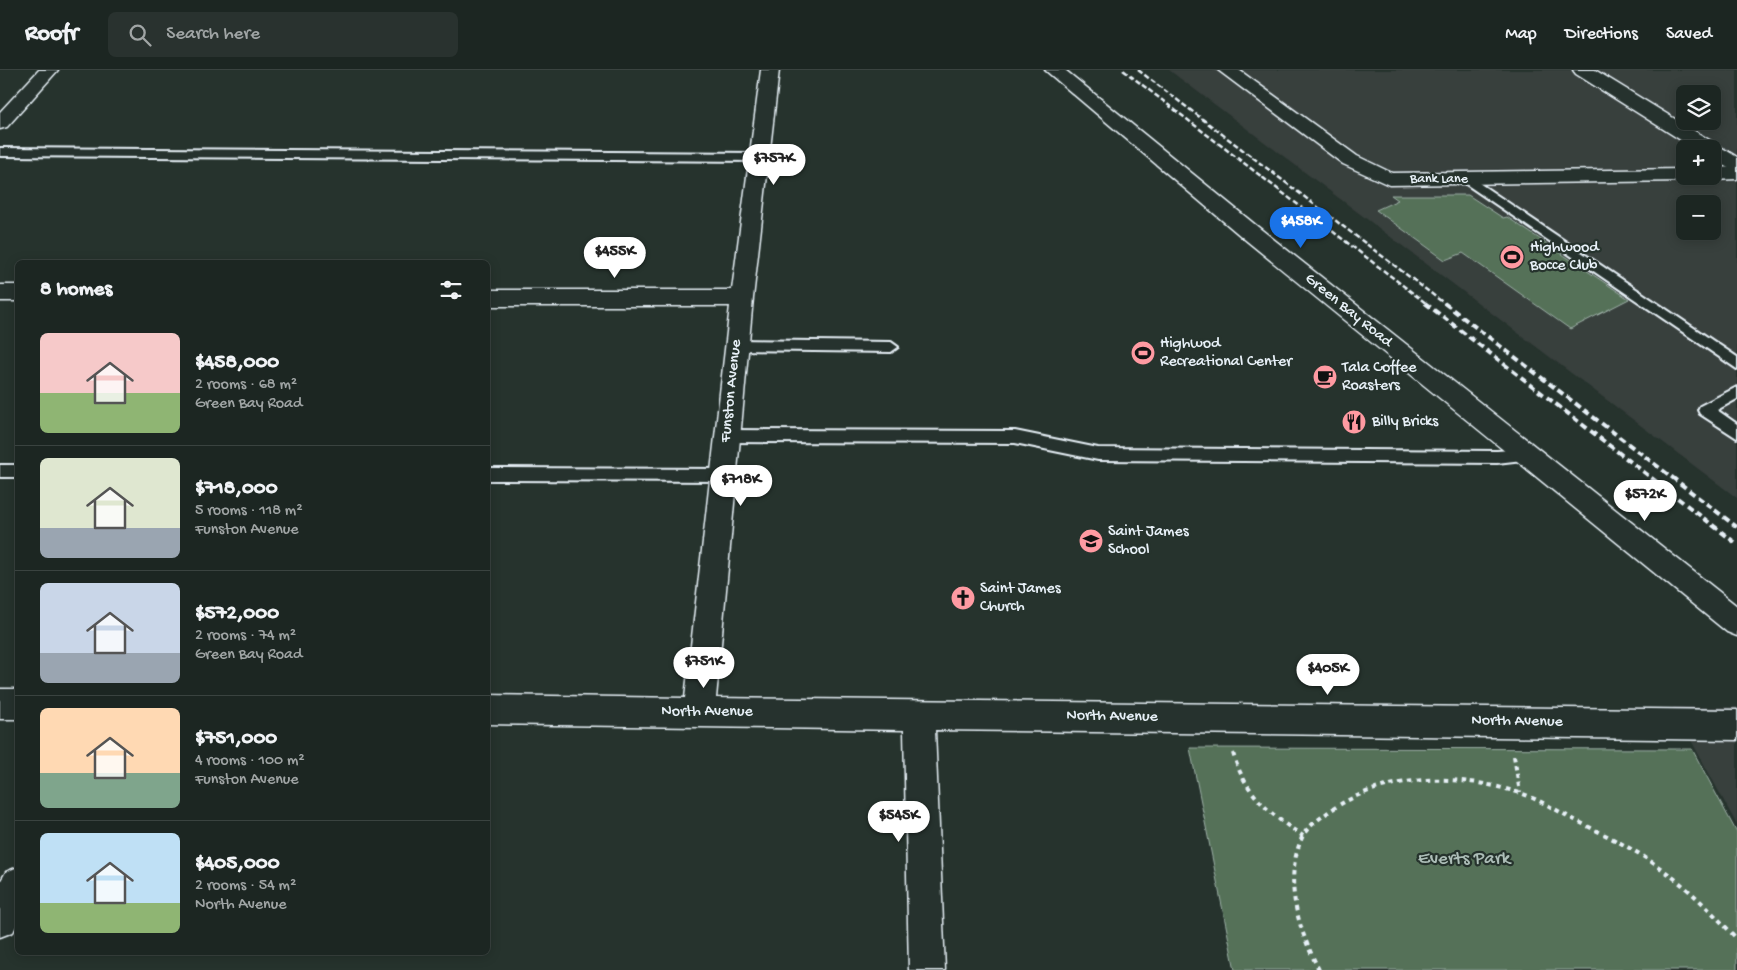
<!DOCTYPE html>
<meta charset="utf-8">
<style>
body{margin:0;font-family:"Gochi Hand",sans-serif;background:#29322f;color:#f1f3f6;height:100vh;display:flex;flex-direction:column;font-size:19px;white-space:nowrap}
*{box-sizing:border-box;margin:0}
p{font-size:16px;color:#a0a5a5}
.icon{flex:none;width:28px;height:28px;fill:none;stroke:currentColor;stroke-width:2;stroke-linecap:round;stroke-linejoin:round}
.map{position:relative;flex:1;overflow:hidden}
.drawer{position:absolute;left:15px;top:190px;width:475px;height:695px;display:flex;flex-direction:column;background:#1c2622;border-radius:8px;box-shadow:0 2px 12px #0003,0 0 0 1px #3a4340}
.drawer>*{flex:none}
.controls{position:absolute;left:1676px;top:15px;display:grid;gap:10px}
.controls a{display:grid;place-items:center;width:45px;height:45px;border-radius:8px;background:#1c2622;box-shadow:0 2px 12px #0003,0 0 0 1px #3a4340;font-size:25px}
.price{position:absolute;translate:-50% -42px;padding:0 11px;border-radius:18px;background:#fff;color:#222;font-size:16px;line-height:32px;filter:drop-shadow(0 1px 2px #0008)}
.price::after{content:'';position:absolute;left:50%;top:30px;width:15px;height:11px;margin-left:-8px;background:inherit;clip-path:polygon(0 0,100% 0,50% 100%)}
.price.on{background:#1a73e8;color:#fff}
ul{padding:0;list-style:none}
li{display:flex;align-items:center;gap:15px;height:125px;padding:0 25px}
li+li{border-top:1px solid #3a4340}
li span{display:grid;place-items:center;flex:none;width:140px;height:100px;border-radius:8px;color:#555}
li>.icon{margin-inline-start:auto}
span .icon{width:60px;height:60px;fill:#fffc;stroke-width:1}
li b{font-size:21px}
h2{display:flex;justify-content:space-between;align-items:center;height:60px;padding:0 25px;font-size:21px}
header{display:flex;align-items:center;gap:30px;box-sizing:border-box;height:70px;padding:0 25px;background:#1c2622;border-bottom:1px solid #3a4340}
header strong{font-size:24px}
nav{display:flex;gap:28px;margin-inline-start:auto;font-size:18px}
.search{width:350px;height:45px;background:#29322f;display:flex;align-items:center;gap:12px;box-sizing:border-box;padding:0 18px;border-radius:8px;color:#a0a5a5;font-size:19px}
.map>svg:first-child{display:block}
.built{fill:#383f3d;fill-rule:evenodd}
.green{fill:#547158;stroke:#9eb1a8}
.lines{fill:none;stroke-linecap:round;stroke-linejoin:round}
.lane-casing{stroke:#e8f1f8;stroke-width:4}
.street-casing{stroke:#e8f1f8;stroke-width:3}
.secondary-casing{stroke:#e8f1f8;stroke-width:3}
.path{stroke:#e8f1f8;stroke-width:4;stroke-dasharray:4.5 4.5;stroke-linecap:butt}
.lane{fill:#26332d;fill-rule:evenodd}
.street{fill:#26332d;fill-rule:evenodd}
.secondary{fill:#26332d;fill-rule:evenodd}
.rail-far1{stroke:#e8f1f8;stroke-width:2.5;stroke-dasharray:5.5 2.5;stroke-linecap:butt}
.rail{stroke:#e8f1f8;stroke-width:4;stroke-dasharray:7 4;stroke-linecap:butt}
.labels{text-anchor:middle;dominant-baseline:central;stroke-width:4.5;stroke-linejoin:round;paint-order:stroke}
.far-street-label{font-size:14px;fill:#e8f1f8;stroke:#26332d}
.poi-label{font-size:16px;fill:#e8f1f8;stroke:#26332d;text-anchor:start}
.street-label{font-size:16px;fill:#e8f1f8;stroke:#26332d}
.near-park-label{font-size:19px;fill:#adbeb8;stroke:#26332d}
</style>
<header>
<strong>Roofr</strong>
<div class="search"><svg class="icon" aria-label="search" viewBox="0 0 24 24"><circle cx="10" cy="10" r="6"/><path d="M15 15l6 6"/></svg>Search here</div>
<nav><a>Map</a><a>Directions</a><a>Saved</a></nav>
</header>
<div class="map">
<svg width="1737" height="900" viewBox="0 0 1737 900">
<rect width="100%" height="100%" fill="#26332d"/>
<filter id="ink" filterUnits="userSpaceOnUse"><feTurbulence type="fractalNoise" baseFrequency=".02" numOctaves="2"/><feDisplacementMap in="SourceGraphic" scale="10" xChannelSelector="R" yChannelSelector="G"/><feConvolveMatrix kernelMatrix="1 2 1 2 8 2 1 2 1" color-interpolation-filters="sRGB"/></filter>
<g filter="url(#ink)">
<!-- built -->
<g class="built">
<path d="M1169,0H1737V428ZM1685,24H1712V51H1685ZM1685,79H1712V106H1685ZM1685,134H1712V161H1685Z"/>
<path d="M1673,637H1737V755Z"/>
</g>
<!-- green -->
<g class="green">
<path d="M1391,125H1468L1503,148L1507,147L1629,229L1570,259L1463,183L1445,190L1376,140L1398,130Z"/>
<path d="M1190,678L1692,679L1737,763V900H1235Z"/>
</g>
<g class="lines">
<defs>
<g id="lane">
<path d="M0,78L759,83L765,87L759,91L0,86Z"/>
<path d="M1467,105L1737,287V299L1463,112L1461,109Z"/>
<path d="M737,270L891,272L898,277L891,282L737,280L730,275Z"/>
<path d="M1737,317V329L1717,340L1737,354V368L1700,344L1698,340L1700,336Z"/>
<path d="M727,360L1015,361L1098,378L1497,381L1526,379L1531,381L1534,385L1531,389L1497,393L1098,390L1015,373L727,372L722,370L719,366L722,362Z"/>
<rect x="0" y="395" width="18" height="12"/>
<path d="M488,398L724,399L730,401L732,405L730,409L724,411L488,410Z"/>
</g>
<g id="street">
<path d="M39,0H58L7,57L0,59V42Z"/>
<path d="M761,0H779L753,228L716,628L1737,640V670L935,660L945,900H909L904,660L488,654V625L685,628L730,236H488V220H732Z"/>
<path d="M1218,0H1239L1357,86L1392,103L1685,99V106H1694L1692,109L1685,111L1389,115L1343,94Z"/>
<path d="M1737,97V109L1712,110L1703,106H1712V98Z"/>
<rect x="0" y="215" width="18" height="16"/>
<rect x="0" y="619" width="18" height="30"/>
<path d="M18,797V852L13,862L0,867V812L6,802Z"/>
</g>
<g id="secondary">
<path d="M1045,0H1065L1258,157L1737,536V566L1727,562L1242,167Z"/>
<path d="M1573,0H1595L1737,87V102L1712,90V79H1695L1576,4Z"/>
</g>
</defs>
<!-- lane casing -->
<use href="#lane" class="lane-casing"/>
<!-- street casing -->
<use href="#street" class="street-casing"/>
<!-- secondary casing -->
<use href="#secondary" class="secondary-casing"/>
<!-- path -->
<g class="path">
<path d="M1233,683C1244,722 1270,745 1303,766"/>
<path d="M1514,686L1520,723"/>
<path d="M1319,900C1299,860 1283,814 1301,770C1305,758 1318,750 1327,743C1384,702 1459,703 1523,724C1542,731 1559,742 1577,751C1603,764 1629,776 1653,793C1685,814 1712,842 1737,869"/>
</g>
<!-- lane -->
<use href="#lane" class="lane"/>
<!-- street -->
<use href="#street" class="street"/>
<!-- secondary -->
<use href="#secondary" class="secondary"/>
<!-- rail-far1 -->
<g class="rail-far1">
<path d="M1123,0L1427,234"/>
<path d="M1138,0L1445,234"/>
</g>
<!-- rail -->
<g class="rail">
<path d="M1425,233L1737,474"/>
<path d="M1444,233L1737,457"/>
</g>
</g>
</g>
<!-- icons -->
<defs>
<symbol id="stadium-disc" viewBox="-11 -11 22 22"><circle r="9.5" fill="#ff9aa2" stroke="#26332d"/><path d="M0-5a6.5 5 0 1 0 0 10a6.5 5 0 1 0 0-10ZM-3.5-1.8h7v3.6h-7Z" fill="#111"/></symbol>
<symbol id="cafe-disc" viewBox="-11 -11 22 22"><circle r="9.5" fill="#ff9aa2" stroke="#26332d"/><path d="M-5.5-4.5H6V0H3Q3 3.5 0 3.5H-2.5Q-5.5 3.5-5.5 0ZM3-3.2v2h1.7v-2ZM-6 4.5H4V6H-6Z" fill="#111"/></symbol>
<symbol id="restaurant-disc" viewBox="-11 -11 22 22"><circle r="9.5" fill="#ff9aa2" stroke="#26332d"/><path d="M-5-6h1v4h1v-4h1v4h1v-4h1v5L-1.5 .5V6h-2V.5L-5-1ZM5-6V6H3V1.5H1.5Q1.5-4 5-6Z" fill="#111"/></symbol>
<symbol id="school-disc" viewBox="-11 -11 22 22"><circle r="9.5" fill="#ff9aa2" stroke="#26332d"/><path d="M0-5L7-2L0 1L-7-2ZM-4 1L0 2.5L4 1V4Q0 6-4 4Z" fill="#111"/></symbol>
<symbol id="church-disc" viewBox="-11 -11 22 22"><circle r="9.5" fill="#ff9aa2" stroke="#26332d"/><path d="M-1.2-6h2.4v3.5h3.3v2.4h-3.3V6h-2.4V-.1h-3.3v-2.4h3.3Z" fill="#111"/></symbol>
</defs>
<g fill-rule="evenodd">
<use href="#stadium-disc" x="1498" y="173" width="28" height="28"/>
<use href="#stadium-disc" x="1129" y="269" width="28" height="28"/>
<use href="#cafe-disc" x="1311" y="293" width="28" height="28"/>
<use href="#restaurant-disc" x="1340" y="338" width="28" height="28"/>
<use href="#school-disc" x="1077" y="457" width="28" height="28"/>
<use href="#church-disc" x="949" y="514" width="28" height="28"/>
</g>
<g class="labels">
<!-- far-street labels -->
<g class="far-street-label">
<text x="1439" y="109">Bank Lane</text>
</g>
<!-- poi labels -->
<g class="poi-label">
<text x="1530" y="178">Highwood<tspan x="1530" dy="18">Bocce Club</tspan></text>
<text x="1160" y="274">Highwod<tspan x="1160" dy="18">Recreational Center</tspan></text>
<text x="1342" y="298">Tala Coffee<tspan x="1342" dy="18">Roasters</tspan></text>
<text x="1372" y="352">Billy Bricks</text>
<text x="1108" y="462">Saint James<tspan x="1108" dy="18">School</tspan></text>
<text x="980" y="519">Saint James<tspan x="980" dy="18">Church</tspan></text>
</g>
<!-- street labels -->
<g class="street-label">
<text transform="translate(1348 241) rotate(39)">Green Bay Road</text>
<text transform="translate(732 321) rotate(-84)">Funston Avenue</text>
<text x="707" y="642">North Avenue</text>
<text transform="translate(1112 647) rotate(1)">North Avenue</text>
<text transform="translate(1517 652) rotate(1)">North Avenue</text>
</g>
<!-- near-park labels -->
<g class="near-park-label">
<text x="1464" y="789">Everts Park</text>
</g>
</g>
</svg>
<div class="controls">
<a><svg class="icon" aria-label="layers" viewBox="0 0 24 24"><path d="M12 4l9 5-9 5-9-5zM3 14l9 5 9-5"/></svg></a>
<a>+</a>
<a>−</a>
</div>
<b class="price" style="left:774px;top:116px">$757K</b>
<b class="price on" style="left:1301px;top:179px">$458K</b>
<b class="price" style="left:615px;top:209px">$455K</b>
<b class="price" style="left:741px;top:437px">$718K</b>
<b class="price" style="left:1645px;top:452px">$572K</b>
<b class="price" style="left:704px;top:619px">$751K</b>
<b class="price" style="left:1328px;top:626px">$405K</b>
<b class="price" style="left:899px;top:773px">$545K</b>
<section class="drawer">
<h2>8 homes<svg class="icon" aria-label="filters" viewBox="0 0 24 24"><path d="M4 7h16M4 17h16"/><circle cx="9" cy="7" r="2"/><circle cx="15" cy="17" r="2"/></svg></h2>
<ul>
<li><span style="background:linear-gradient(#f6c9c9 60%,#8fb573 0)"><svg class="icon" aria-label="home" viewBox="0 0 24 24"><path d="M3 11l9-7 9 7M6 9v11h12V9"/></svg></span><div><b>$458,000</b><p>2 rooms · 68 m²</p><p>Green Bay Road</p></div></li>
<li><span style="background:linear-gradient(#dfe7d0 70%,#9aa5b1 0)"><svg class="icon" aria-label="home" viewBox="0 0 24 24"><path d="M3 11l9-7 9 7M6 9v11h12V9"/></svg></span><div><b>$718,000</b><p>5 rooms · 118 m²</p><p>Funston Avenue</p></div></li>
<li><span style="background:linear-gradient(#c9d6e8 70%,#9aa5b1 0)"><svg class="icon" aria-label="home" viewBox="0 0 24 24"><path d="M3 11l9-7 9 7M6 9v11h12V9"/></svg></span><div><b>$572,000</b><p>2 rooms · 74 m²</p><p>Green Bay Road</p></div></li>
<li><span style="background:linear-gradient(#ffd9b3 65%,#7fa58c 0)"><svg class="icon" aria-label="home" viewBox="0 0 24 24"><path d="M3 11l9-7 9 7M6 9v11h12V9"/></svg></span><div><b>$751,000</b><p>4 rooms · 100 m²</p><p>Funston Avenue</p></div></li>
<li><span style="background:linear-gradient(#bfe0f5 70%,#8fb573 0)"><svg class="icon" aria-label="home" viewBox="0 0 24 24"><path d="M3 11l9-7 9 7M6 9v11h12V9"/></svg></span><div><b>$405,000</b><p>2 rooms · 54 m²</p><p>North Avenue</p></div></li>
</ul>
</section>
</div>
